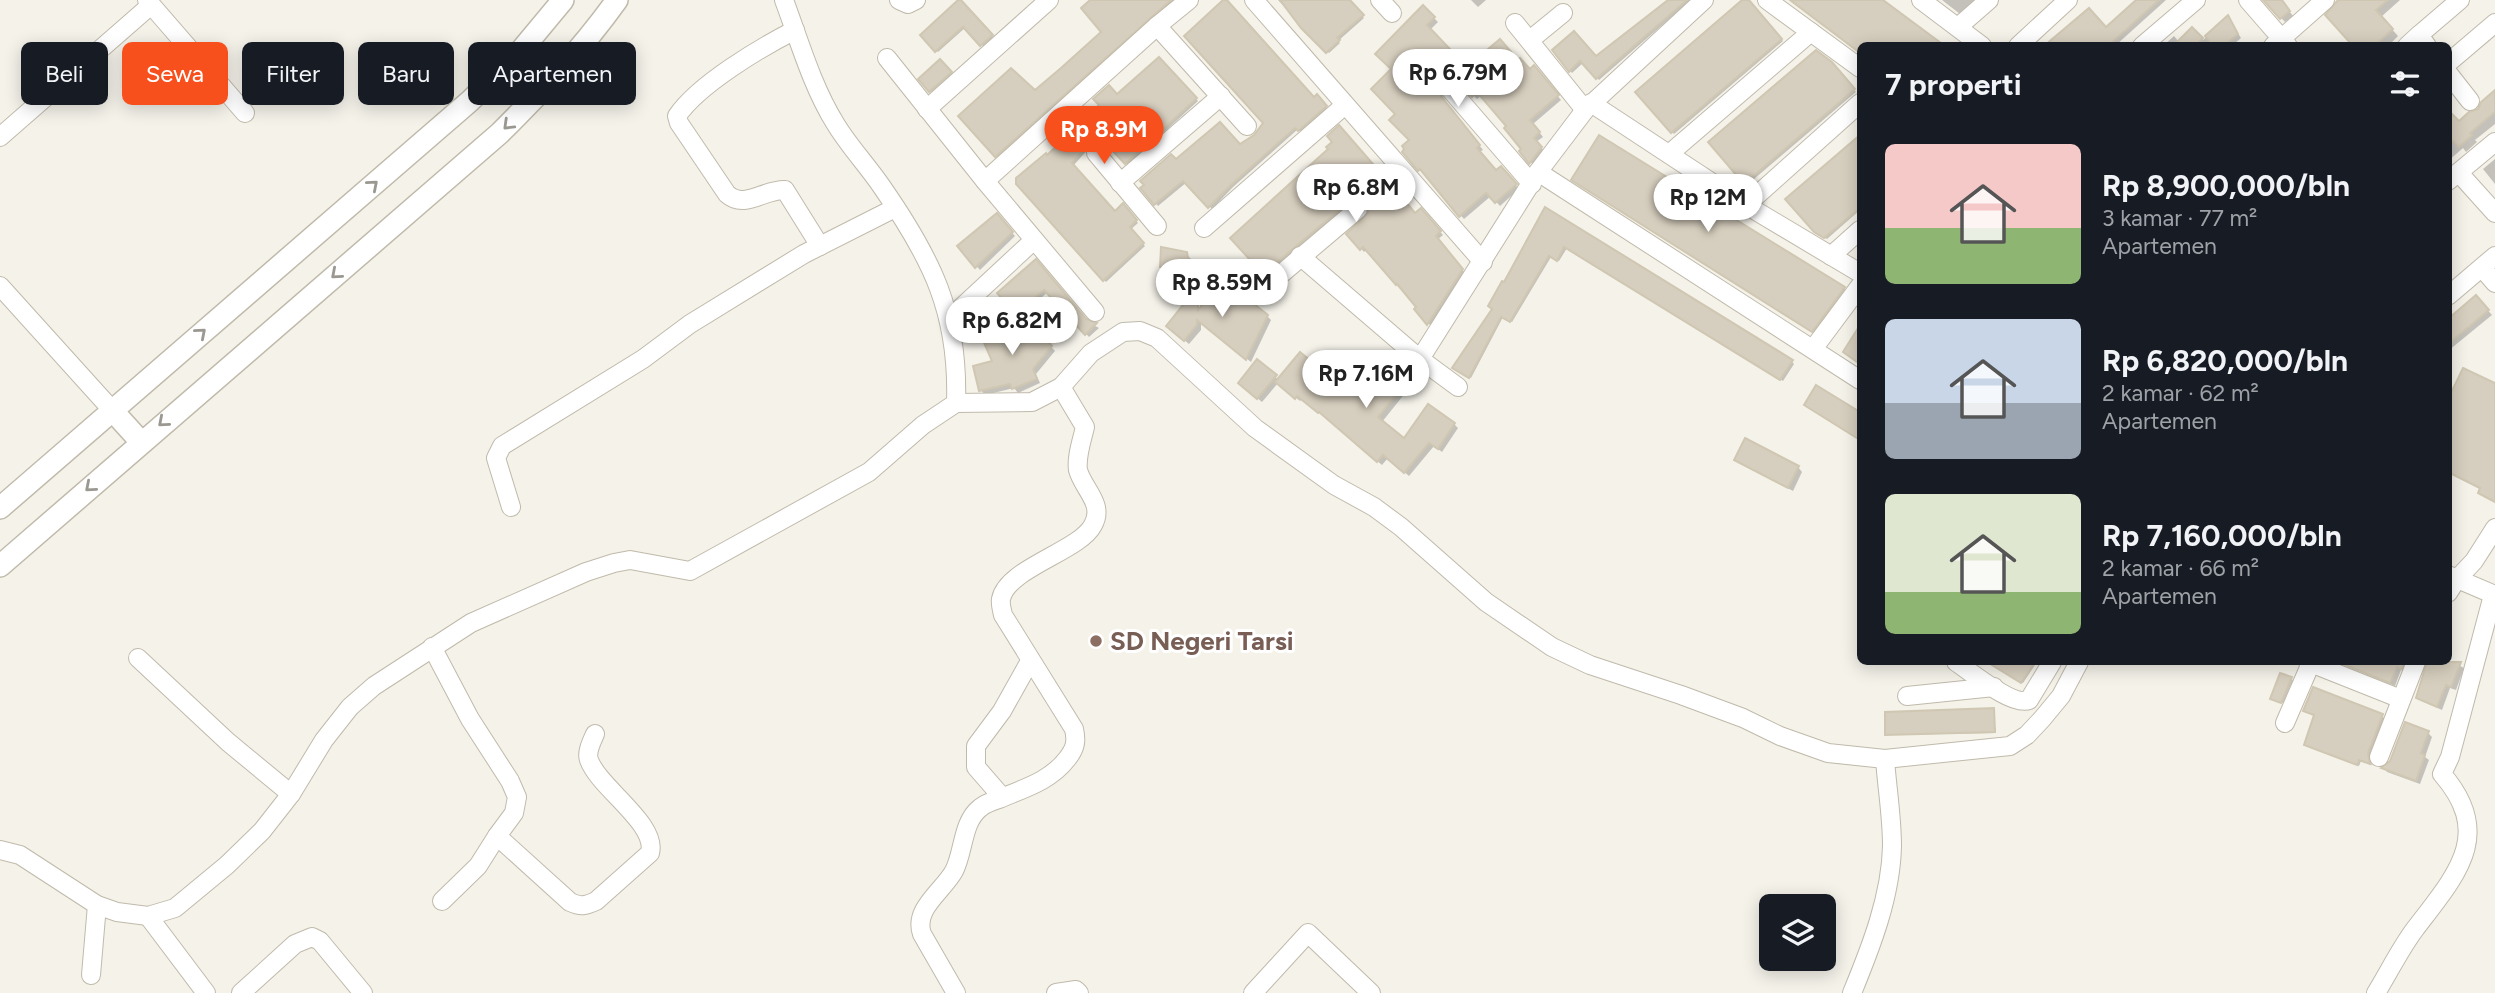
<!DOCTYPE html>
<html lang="id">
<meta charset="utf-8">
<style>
body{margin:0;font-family:Figtree,sans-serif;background:#242831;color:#f1f3f6;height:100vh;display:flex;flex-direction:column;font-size:26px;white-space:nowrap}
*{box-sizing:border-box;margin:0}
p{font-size:23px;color:#9ea1a6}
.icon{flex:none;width:38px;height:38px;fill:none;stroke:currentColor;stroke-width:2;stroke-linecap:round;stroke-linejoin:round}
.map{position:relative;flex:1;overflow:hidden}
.details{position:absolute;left:1857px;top:42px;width:595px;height:623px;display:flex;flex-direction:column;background:#171b24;border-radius:10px;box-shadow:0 4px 18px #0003}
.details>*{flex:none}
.top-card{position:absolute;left:21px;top:42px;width:665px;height:63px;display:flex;gap:14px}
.fabs{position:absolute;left:1759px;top:894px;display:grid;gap:14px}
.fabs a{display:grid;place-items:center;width:77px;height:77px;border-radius:10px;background:#171b24;box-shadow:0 4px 18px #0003;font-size:35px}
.price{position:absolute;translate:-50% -60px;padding:0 16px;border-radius:24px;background:#fff;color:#222;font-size:23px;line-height:46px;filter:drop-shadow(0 2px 4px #0008)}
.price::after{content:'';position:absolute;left:50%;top:42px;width:21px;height:16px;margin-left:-10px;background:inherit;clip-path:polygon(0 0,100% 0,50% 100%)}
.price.current{background:#f7501d;color:#fff}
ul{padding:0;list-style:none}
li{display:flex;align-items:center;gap:21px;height:175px;padding:0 28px}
li span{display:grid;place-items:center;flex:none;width:196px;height:140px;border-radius:10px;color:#555}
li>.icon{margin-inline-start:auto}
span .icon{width:84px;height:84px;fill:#fffc;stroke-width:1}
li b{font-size:30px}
h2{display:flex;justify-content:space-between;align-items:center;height:84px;padding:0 28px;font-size:30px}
.pill{padding:0 24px;border-radius:10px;background:#171b24;box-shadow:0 4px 18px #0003;font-size:24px;line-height:63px}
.pill.current{background:#f7501d;color:#fff}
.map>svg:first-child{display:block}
.shadow{fill:#0003;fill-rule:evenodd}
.building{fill:#d6cebe;stroke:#d0c7b2;stroke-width:2}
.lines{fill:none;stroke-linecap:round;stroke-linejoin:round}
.minor-casing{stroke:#c0baab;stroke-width:20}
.tertiary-casing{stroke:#c0baab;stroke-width:24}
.minor{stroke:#fff;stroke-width:18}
.tertiary{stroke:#fff;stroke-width:21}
.oneway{stroke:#9a9891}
.education-dot{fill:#8d6e63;stroke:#fff;stroke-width:2.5}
.labels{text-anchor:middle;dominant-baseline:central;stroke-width:6;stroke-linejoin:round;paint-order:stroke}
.education-label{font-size:26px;font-weight:bold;fill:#785e54;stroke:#fff;text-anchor:start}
</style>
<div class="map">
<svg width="2495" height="993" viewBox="0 0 2495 993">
<rect width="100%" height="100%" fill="#f4f2e9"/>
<!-- shadow -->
<g class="shadow">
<path d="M1093,0H1174L997,157L960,116L1034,93L1104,32Z"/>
<path d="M1278,0H1346L1364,18L1338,41L1340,43L1329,53Z"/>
<path d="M1471,0H1486L1478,7Z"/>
<path d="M1670,0H1691L1599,80L1584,62L1572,73L1554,51L1596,59Z"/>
<path d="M1745,0L1783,41L1674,134L1637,92Z"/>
<path d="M1942,0H1976L1960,14Z"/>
<path d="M2139,0H2166L2115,46H2046L2106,29Z"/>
<path d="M2265,0H2281L2293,16L2285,22Z"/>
<path d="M2341,0H2400L2381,17L2398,36L2388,46H2350Z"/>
<path d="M960,1L993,37L983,46L966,27L938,52L922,35Z"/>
<path d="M1423,7L1438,22L1430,30L1467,69L1518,62L1530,71L1538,72L1561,100L1533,124L1543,137L1536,142L1545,152L1534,166L1521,151L1524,149L1508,127L1482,95L1477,99L1460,82L1453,81L1446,85L1442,96L1445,102L1483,150L1479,152L1496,172L1501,168L1519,189L1500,206L1491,196L1464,219L1404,152L1412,140L1397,114L1393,69Z"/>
<path d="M2228,18L2241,38L2232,46H2163L2174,36L2179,42L2192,29L2203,40Z"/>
<path d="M1159,60L1198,101L1128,165L1104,138L1090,147L1073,166L1115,213L1125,208L1138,223L1130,230L1145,246L1106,282L1018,183Z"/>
<path d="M940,62L952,74L931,92L921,79Z"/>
<path d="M1831,63L1856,92L1747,185L1711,142Z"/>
<path d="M2495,93V124L2475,140L2477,142L2466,152L2463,148L2448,161V112L2459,123L2479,111Z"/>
<path d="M1317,97L1328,109L1301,132L1298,129L1233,187L1212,209L1187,182L1158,206L1142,188L1176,162L1240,146Z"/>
<path d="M1860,137V210L1827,239L1818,234L1788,199Z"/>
<path d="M2495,159V184L2483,169Z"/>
<path d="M1387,172L1402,189L1397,194L1416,215L1421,211L1443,235L1437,240L1465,273L1431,326L1416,309L1419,307L1367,249L1364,252L1349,234L1370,214L1371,206L1367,201L1354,203L1267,276L1233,238Z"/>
<path d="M1575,181L1844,288L1845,290L1814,332Z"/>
<path d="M1545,210L1792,362L1794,364L1783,381L1567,248L1559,261L1551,257L1512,322L1503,317L1471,378L1456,370L1494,309Z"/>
<path d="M997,216L1015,236L980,270L959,246Z"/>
<path d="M1186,254L1191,259L1197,291L1199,288L1203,291L1202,308L1267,316L1271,320L1251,362L1201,321V330L1189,344L1172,330L1194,294L1167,293L1163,289L1165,269L1161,266ZM1201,293L1199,319H1196L1197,297Z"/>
<path d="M1036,262L1086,321L1099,328L1089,337L1048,292L1020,316L1000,293Z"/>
<path d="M2480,302L2492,315L2448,351V321Z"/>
<path d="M1027,321L1055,351L1036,374L1040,383L1018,393L1014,388L985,395L981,390L994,363Z"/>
<path d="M1398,359L1418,377L1382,422L1405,441L1454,424L1458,428L1442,452L1434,446L1409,476L1388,458L1382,465L1324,415L1323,416L1302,399L1300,401L1278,383L1262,402L1244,387L1257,362L1279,380L1322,373L1366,398Z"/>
<path d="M2495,385V502L2484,497L2480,493L2482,490L2448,473V402Z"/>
<path d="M1736,460L1798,467L1802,472L1793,491Z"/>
<path d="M2448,660L2464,668L2456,690L2450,688L2442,710L2422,701L2418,697L2429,662H2448Z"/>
<path d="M1987,662H2037L2023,683Z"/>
<path d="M2338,662H2411L2405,672L2401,670L2395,686Z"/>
<path d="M2281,675L2293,680L2283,703L2274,700Z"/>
<path d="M2314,689L2385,718L2370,756L2372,765L2361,761L2359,766L2306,744L2315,716L2305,711Z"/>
<path d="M1993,710L1996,733L1887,735Z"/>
<path d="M2428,733L2432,737L2425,757L2429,760L2420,784L2387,772L2384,768Z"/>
</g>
<!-- building -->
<g class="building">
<path d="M958,0H961L993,35L980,46L963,27L935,52L920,35Z"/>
<path d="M1090,0H1171L995,157L958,116L1011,68L1035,90L1061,68L1101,32L1081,8Z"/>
<path d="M1223,0H1227L1314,97L1317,94L1327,106L1298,131L1295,128L1231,185L1208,208L1183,181L1154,205L1140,188L1144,185L1140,181L1171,154L1176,159L1220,122L1240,144L1254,135L1263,123L1184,36Z"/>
<path d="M1280,0H1350L1364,15L1337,38L1340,40L1326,53L1301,28Z"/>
<path d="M1668,0H1687L1596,79L1580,61L1569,72L1552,50L1574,31L1596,56Z"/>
<path d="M1742,0H1749L1782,39L1671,133L1635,92Z"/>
<path d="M1790,0H1883L1945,46H1860V53Z"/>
<path d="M2136,0H2159L2108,46H2044L2089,8L2106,27Z"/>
<path d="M2263,0H2282L2290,11L2280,19Z"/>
<path d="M2338,0H2388L2376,10L2393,29L2375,46H2353L2325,15Z"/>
<path d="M1423,5L1435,17L1427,25L1467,67L1500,39L1518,60L1520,58L1530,69L1534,65L1559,95L1530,120L1540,132L1534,138L1542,147L1529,164L1519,151L1521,149L1504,128L1506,126L1477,92L1472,97L1454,79L1449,78L1442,81L1439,90L1441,96L1480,145L1477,148L1496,170L1501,166L1517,184L1495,203L1486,193L1459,217L1420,169L1418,171L1402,152L1404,149L1402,146L1409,140L1389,120L1395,114L1371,89L1391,69L1375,54Z"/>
<path d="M2228,15L2238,34L2224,46H2212L2205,36Z"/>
<path d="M2192,27L2203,38L2195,46H2173Z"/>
<path d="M1816,50L1832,62L1855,89L1744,184L1708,142Z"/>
<path d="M1159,57L1197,98L1125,164L1100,137L1088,145L1072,163L1115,211L1123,203L1137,220L1130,227L1144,243L1103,281L1016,184V178L1046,153L1047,155L1074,130L1073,129L1099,105L1093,99L1109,85L1117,94Z"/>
<path d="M940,59L952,72L929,92L918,79Z"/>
<path d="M2495,90V112L2470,133L2472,135L2459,147L2448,136V110L2459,121L2469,112L2478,109L2481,102Z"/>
<path d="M1339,125L1379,171L1384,166L1401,185L1396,190L1415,213L1421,208L1441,231L1436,236L1463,269L1427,325L1414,309L1416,307L1397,284L1396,285L1363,247L1360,250L1346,234L1368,213L1369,206L1362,199L1351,200L1263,274L1230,238L1328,149L1326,147L1332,142L1327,136Z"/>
<path d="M1599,135L1845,287L1812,332L1571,180Z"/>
<path d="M1860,135V208L1824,238L1814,232L1785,199Z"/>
<path d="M1545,207L1793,360L1780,380L1564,247L1557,261L1549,256L1510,322L1501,317L1469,378L1452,368L1492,309L1488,306L1502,281L1504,282Z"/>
<path d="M997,213L1013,232L975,268L957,246Z"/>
<path d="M1161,247L1187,252L1194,291L1161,289L1163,267H1160Z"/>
<path d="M1036,259L1086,319L1097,323L1085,335L1044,290L1016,314L997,293Z"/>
<path d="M1225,281L1268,315L1246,360L1197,320V325L1184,341L1166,326L1199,285L1198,310Z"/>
<path d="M2476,295L2489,310L2448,344V319Z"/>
<path d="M1028,319L1052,346L1033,369L1037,379L1012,389L1010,384L979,391L973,366L992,361L982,338Z"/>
<path d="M1860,325V364L1843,352Z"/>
<path d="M1300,352L1322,370L1327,365L1365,396L1398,357L1415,371L1378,417L1404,438L1428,404L1455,423L1438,449L1429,443L1404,473L1383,455L1377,462L1319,412L1318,413L1297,396L1295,399L1275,382Z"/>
<path d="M1257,359L1277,375L1257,399L1238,383Z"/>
<path d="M2463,368L2495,383V502L2478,493L2480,488L2448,472V399Z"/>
<path d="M1816,385L1860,412V440L1804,405Z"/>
<path d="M1745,438L1799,466L1788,488L1734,460Z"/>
<path d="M1987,662H2035L2021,683Z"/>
<path d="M2338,662H2404L2401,669L2397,667L2390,683Z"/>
<path d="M2427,662H2461L2451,687L2446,685L2437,707L2416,698Z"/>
<path d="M2280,673L2292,677L2281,703L2270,699Z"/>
<path d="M2313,687L2383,714L2368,753L2370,764L2359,760L2357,765L2304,745L2314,715L2303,711Z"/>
<path d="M1994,708L1995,732L1885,735V712Z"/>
<path d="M2405,722L2429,731L2421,753L2425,755L2416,781L2381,768L2390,761Z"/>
</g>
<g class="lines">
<defs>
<g id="minor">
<path d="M147,0L245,113"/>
<path d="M784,0C799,40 812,86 835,123C848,145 867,165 882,187C932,259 959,313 956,403"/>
<path d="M899,0L908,4L916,0"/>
<path d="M1254,0L1483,262"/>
<path d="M1380,0L1392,13"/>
<path d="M1767,0L1860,68"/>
<path d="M1921,0L1982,46"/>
<path d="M2248,0L2288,46"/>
<path d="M1515,23L1585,110"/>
<path d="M1157,26L1247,126"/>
<path d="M1958,27L1989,0"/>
<path d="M795,30C760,48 699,84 677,116L679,123L727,194C745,210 764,189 785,190L820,246"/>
<path d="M2419,35L2460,0"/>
<path d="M1530,40L1563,13"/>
<path d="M2018,46L2068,0"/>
<path d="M2142,46L2196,0"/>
<path d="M2273,46L2325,0"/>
<path d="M2407,46L2419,35L2427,46"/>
<path d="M887,58L985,181L1095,312"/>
<path d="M2448,63L2495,23"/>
<path d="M2448,73L2470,101"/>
<path d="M1450,89L1532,184"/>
<path d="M1591,103L1746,205L1860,273"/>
<path d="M927,109L1049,0"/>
<path d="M0,137L151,5"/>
<path d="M1096,153L1157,226"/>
<path d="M1669,154L1811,32"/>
<path d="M1538,172L1860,380"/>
<path d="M2459,173L2495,213"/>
<path d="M985,181L1157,26L1189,0"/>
<path d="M2448,181L2495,142"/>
<path d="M1120,183L1221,96"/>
<path d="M1746,205L1860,103"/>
<path d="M1204,228L1345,105"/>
<path d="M1300,256L1420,359L1458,387"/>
<path d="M1831,256L1860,230"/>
<path d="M2483,269L2495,283"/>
<path d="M0,286L112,410"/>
<path d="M1267,286L1358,209"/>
<path d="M2448,296L2495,256"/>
<path d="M950,318L1034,240"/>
<path d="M1813,349L1860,286"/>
<path d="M1420,359L1538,172L1585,110L1704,0"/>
<path d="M511,507L496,458L502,446L643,359L690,324L804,254L895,208"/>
<path d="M2448,575L2495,595"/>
<path d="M2448,593L2457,579L2474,561L2495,528"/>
<path d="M432,647L470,719L510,781L517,797L514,813L497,836L478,866L442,901"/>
<path d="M138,658L228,742L291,794"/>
<path d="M1956,662C1971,672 2013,707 2029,700L2052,662"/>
<path d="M2308,662L2401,699"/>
<path d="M1907,696L1994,687"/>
<path d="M2285,723L2311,663"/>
<path d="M2379,757L2416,662"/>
<path d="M1002,797L976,767V746L1002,711L1030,661"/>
<path d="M497,836L570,902C581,907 585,906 596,901L650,853C658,824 599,788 589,760C586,752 592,741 595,734"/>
<path d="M0,850L20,855L97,905L117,912L148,916L175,908L227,865L262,831L291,794L324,740L350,707L374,686L471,623L586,572L614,563L630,560L690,571L869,472L923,425L956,403L1032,402L1061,387L1091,353L1123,332L1140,331L1157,338L1255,428L1334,485L1374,507L1401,527L1486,602L1552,647L1590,665L1681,695L1743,718L1780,736L1828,753L1885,759L2010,746L2027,735L2042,719L2061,696L2079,662"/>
<path d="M148,916L206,993"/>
<path d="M91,975L97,905"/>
<path d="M241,993L295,944L312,937L320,941L363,993"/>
<path d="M956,993L922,934C913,909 943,891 954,871C964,852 962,822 980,808C986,803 993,801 999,799C1025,788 1050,781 1067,759C1075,749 1077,742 1074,729L1003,615C1002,610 1000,604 1001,599C1007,568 1080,551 1093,525C1105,504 1083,489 1078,470C1076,457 1082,440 1085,427L1061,387"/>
<path d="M1056,993L1076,990L1079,993"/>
<path d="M1253,993L1308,933L1371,993"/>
<path d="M1852,993C1871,947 1891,896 1892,846C1892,816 1887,788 1885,759"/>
<path d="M2376,993C2389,972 2400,949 2415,929C2456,875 2495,835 2442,774L2450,757L2493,595"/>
</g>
<g id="tertiary">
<path d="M112,410L141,442"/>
<path d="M0,508L470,101L519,53L563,0"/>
<path d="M0,566L500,133C542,91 582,49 617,0"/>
</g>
</defs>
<!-- minor casing -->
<use href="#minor" class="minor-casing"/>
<!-- tertiary casing -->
<use href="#tertiary" class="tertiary-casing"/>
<!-- minor -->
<use href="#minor" class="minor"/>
<!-- tertiary -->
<use href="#tertiary" class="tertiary"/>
</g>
<!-- one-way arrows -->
<defs><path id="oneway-chevron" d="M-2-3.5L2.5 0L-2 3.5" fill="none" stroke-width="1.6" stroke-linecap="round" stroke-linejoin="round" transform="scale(1.75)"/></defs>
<g class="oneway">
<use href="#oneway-chevron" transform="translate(508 125) rotate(136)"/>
<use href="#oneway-chevron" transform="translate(373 185) rotate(-41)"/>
<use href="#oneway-chevron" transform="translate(336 274) rotate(139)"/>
<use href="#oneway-chevron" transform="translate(201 333) rotate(-41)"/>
<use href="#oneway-chevron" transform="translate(163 422) rotate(139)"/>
<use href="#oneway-chevron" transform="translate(90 487) rotate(139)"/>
</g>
<!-- markers -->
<circle class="education-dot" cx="1096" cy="641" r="7"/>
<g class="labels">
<!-- education labels -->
<g class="education-label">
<text x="1110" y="641">SD Negeri Tarsi</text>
</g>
</g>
</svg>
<div class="fabs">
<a><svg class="icon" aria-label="layers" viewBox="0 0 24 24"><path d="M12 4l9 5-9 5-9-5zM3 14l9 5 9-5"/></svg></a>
</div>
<b class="price" style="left:1458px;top:109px">Rp 6.79M</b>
<b class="price current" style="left:1104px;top:166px">Rp 8.9M</b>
<b class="price" style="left:1356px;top:224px">Rp 6.8M</b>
<b class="price" style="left:1708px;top:234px">Rp 12M</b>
<b class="price" style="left:1222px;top:319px">Rp 8.59M</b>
<b class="price" style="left:1012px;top:357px">Rp 6.82M</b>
<b class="price" style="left:1366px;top:410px">Rp 7.16M</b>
<div class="top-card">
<a class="pill">Beli</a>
<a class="pill current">Sewa</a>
<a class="pill">Filter</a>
<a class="pill">Baru</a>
<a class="pill">Apartemen</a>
</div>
<section class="details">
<h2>7 properti<svg class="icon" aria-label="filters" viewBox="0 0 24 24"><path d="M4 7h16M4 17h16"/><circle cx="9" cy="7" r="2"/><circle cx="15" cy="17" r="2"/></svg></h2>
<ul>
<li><span style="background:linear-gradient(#f6c9c9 60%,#8fb573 0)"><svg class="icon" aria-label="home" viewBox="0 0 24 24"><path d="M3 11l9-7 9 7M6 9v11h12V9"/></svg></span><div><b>Rp 8,900,000/bln</b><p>3 kamar · 77 m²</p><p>Apartemen</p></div></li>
<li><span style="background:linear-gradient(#c9d6e8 60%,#9aa5b1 0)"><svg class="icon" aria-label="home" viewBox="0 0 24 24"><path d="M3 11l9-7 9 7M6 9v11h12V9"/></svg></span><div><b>Rp 6,820,000/bln</b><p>2 kamar · 62 m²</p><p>Apartemen</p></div></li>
<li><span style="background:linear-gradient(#dfe7d0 70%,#8fb573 0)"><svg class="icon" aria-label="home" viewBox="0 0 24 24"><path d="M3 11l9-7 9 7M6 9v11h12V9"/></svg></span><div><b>Rp 7,160,000/bln</b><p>2 kamar · 66 m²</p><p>Apartemen</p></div></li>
</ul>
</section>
</div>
